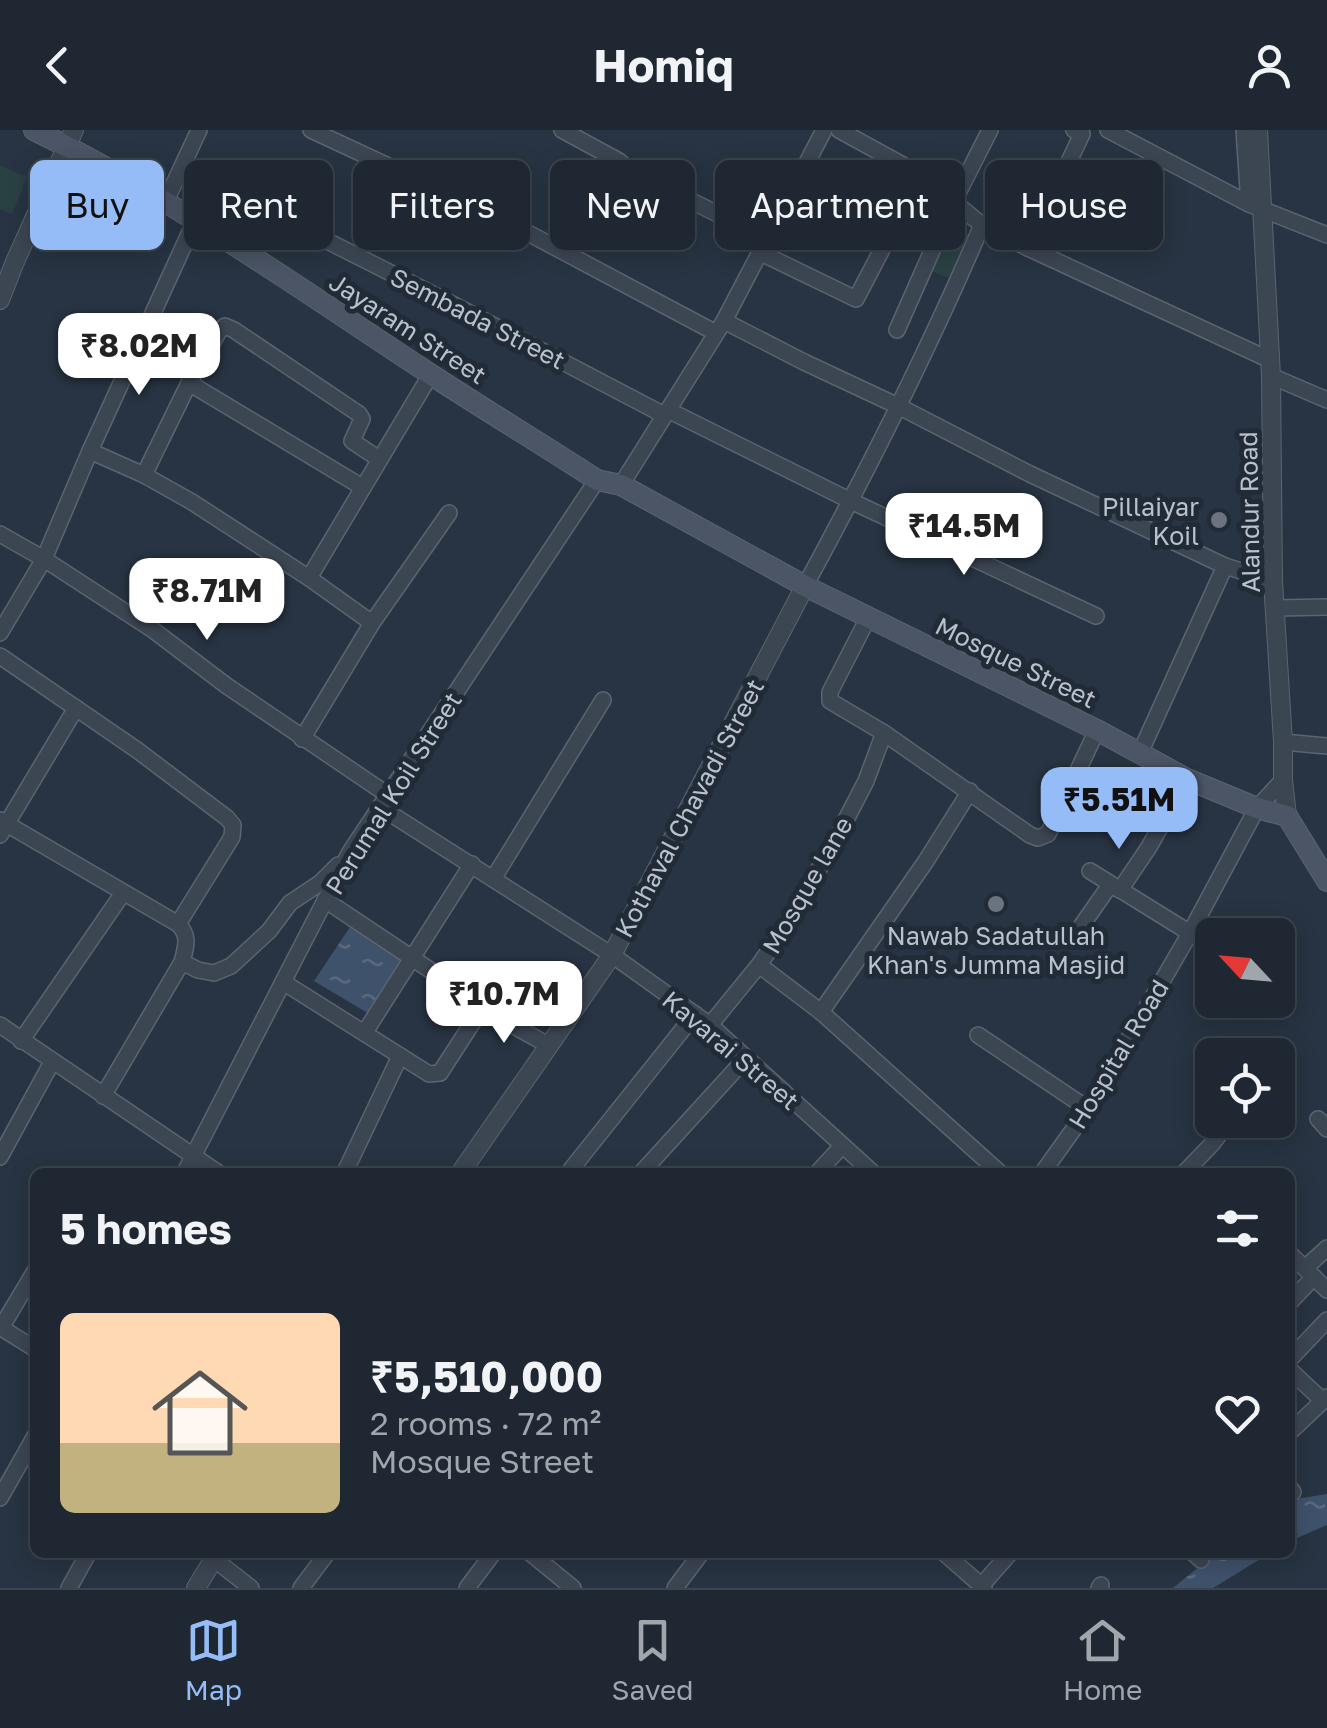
<!DOCTYPE html>
<meta charset="utf-8">
<style>
body{margin:0;font-family:"Golos Text",sans-serif;background:#262f3a;color:#f1f3f6;height:100vh;display:flex;flex-direction:column;font-size:38px;white-space:nowrap}
*{box-sizing:border-box;margin:0}
p{font-size:32px;color:#a1a5ac}
.icon{flex:none;width:55px;height:55px;fill:none;stroke:currentColor;stroke-width:2;stroke-linecap:round;stroke-linejoin:round}
.map{position:relative;flex:1;overflow:hidden}
.side{position:absolute;left:30px;top:1038px;width:1265px;height:390px;display:flex;flex-direction:column;background:#1e2732;border-radius:15px;box-shadow:0 5px 25px #0003,0 0 0 2px #3c444d}
.side>*{flex:none}
.banner{position:absolute;left:30px;top:30px;width:1268px;height:90px;display:flex;gap:20px}
.needle{width:65px;rotate:296deg}
.fabs{position:absolute;left:1195px;top:788px;display:grid;gap:20px}
.fabs a{display:grid;place-items:center;width:100px;height:100px;border-radius:15px;background:#1e2732;box-shadow:0 5px 25px #0003,0 0 0 2px #3c444d;font-size:50px}
.price{position:absolute;translate:-50% -85px;padding:0 22px;border-radius:20px;background:#fff;color:#222;font-size:32px;line-height:65px;filter:drop-shadow(0 2px 5px #0008)}
.price::after{content:'';position:absolute;left:50%;top:60px;width:30px;height:22px;margin-left:-15px;background:inherit;clip-path:polygon(0 0,100% 0,50% 100%)}
.price.current{background:#95bcf6;color:#111}
ul{padding:0;list-style:none}
li{display:flex;align-items:center;gap:30px;height:250px;padding:0 30px}
li span{display:grid;place-items:center;flex:none;width:280px;height:200px;border-radius:15px;color:#555}
li>.icon{margin-inline-start:auto}
span .icon{width:120px;height:120px;fill:#fffc;stroke-width:1}
li b{font-size:42px}
h2{display:flex;justify-content:space-between;align-items:center;height:120px;padding:0 30px;font-size:42px}
.pill{padding:0 35px;border-radius:15px;background:#1e2732;box-shadow:0 5px 25px #0003,0 0 0 2px #3c444d;font-size:35px;line-height:90px}
.pill.current{background:#95bcf6;color:#111}
header{display:flex;justify-content:space-between;align-items:center;height:130px;padding:0 30px;background:#1e2732;font-size:45px;font-weight:700}
.dock{display:flex;justify-content:space-around;align-items:center;height:140px;border-top:2px solid #3c444d;background:#1e2732;font-size:28px;color:#a1a5ac}
.dock a{display:grid;justify-items:center;gap:5px}
.dock .current{color:#95bcf6}
.map>svg:first-child{display:block}
.park{fill:#2a4144}
.water{fill:url(#water-ripples)}
.lines{fill:none;stroke-linecap:round;stroke-linejoin:round}
.minor-casing{stroke:#5b6470;stroke-width:18}
.tertiary-casing{stroke:#5b6470;stroke-width:20}
.secondary-casing{stroke:#5b6470;stroke-width:22}
.minor{stroke:#3c4653;stroke-width:15}
.tertiary{stroke:#3c4653;stroke-width:18}
.secondary{stroke:#4b5566;stroke-width:20}
.worship-dot{fill:#6b7280;stroke:#212b38;stroke-width:4}
.labels{text-anchor:middle;dominant-baseline:central;stroke-width:10;stroke-linejoin:round;paint-order:stroke}
.street-label{font-size:25px;fill:#bac1cc;stroke:#212b38}
.poi-label{font-size:25px;fill:#bac1cc;stroke:#212b38;text-anchor:end}
</style>
<header><svg class="icon" aria-label="back" viewBox="0 0 24 24"><path d="M15 5l-7 7 7 7"/></svg>Homiq<svg class="icon" aria-label="person" viewBox="0 0 24 24"><circle cx="12" cy="8" r="4"/><path d="M4 21q1-7 8-7t8 7"/></svg></header>
<div class="map">
<svg width="1327" height="1458" viewBox="0 0 1327 1458">
<defs>
<pattern id="water-ripples" width="26" height="14" patternUnits="userSpaceOnUse" patternTransform="scale(2.5)"><rect width="26" height="14" fill="#3f526c"/><path d="M2 4q2-2 4 0t4 0M15 11q2-2 4 0t4 0" fill="none" stroke="#596980"/></pattern>
</defs>
<rect width="100%" height="100%" fill="#283443"/>
<!-- park -->
<g class="park">
<path d="M0,36L27,47L12,84L0,79Z"/>
<path d="M953,96L972,105L952,150L932,141Z"/>
</g>
<!-- water -->
<g class="water">
<path d="M352,794L406,827L371,885L314,851Z"/>
<path d="M1327,1364V1395L1290,1411V1370Z"/>
<path d="M1216,1423H1270L1213,1458H1173Z"/>
</g>
<g class="lines">
<defs>
<g id="minor">
<path d="M311,0L498,87L716,203"/>
<path d="M562,0L619,31L629,40L768,109"/>
<path d="M839,0L921,45L982,95L1028,118L1270,230"/>
<path d="M1108,0L1249,74L1327,105"/>
<path d="M1244,0L1249,74"/>
<path d="M183,38L458,177L664,285"/>
<path d="M165,73L199,0"/>
<path d="M1028,118L1082,4L1074,0"/>
<path d="M761,123L856,169L921,45"/>
<path d="M724,191L804,232L900,277L1030,344L1225,436L1273,451"/>
<path d="M897,200L954,71L990,0"/>
<path d="M1271,246L1327,270"/>
<path d="M189,253L362,357"/>
<path d="M668,280L851,371L1096,486"/>
<path d="M90,321L144,345L192,372L309,448L431,244"/>
<path d="M144,345L189,253L219,201L225,196L234,200L359,284L362,289L352,311L379,329"/>
<path d="M621,355L724,191L824,0"/>
<path d="M0,404L44,429L153,500L227,556L388,665"/>
<path d="M309,448L372,493"/>
<path d="M805,456C869,338 929,219 982,95"/>
<path d="M1276,478L1327,477"/>
<path d="M868,488L830,562V571L884,603L1030,705L1038,708L1048,704L1097,600"/>
<path d="M0,503L44,429L90,321L195,91"/>
<path d="M0,526L137,620L227,688L233,695L232,707L178,794"/>
<path d="M302,609L372,493L449,383"/>
<path d="M1283,612L1327,616"/>
<path d="M1140,623L1225,436"/>
<path d="M380,677L612,825L710,895L872,1042"/>
<path d="M0,690L178,794C190,806 186,816 182,832L103,966"/>
<path d="M0,705L76,578"/>
<path d="M1090,741L1190,803"/>
<path d="M493,749L603,570"/>
<path d="M325,770L478,872L482,878L548,915"/>
<path d="M1075,805L1110,755L1120,760L1149,717L1187,649"/>
<path d="M182,832L198,840L214,843L231,836L269,801L290,773L320,753L338,735"/>
<path d="M759,835L821,882L999,1042"/>
<path d="M283,852L429,944L440,943L482,878"/>
<path d="M821,882L926,731L970,661"/>
<path d="M0,895L217,1042"/>
<path d="M710,895L759,835L787,794L835,711L866,651L884,603"/>
<path d="M365,902L472,734"/>
<path d="M978,905L1088,979"/>
<path d="M21,911L123,763"/>
<path d="M1318,989L1327,999"/>
<path d="M0,1027L52,932"/>
<path d="M185,1042L350,722L597,350"/>
<path d="M345,1042L400,926"/>
<path d="M569,1042L695,884"/>
<path d="M642,1042L746,928"/>
<path d="M818,1042L842,1016"/>
<path d="M1043,1042L1088,979L1190,803L1257,678L1283,650"/>
<path d="M1185,1042L1212,1014L1230,990"/>
<path d="M1290,1124L1327,1160"/>
<path d="M1305,1138L1327,1118"/>
<path d="M1290,1172L1314,1147"/>
<path d="M0,1197L35,1219"/>
<path d="M1,1198L35,1141"/>
<path d="M1290,1229L1327,1190"/>
<path d="M1290,1240L1323,1271"/>
<path d="M1290,1302L1327,1267"/>
<path d="M1290,1358L1293,1362"/>
<path d="M0,1368L35,1306"/>
<path d="M529,1422L573,1458"/>
<path d="M943,1422L984,1458"/>
<path d="M1192,1422L1201,1430"/>
<path d="M214,1429L251,1458"/>
<path d="M981,1456L1011,1422"/>
<path d="M69,1458L89,1422"/>
<path d="M301,1458L328,1422"/>
<path d="M467,1458L494,1422"/>
<path d="M675,1458L702,1422"/>
<path d="M1099,1458L1101,1455"/>
</g>
<g id="tertiary">
<path d="M1258,0L1271,246L1273,451L1283,612V650L1287,686"/>
<path d="M0,170L14,134L74,0"/>
<path d="M461,1042L612,825L805,456"/>
<path d="M196,1458L218,1422"/>
</g>
<path id="secondary" d="M34,0C173,68 300,159 430,244C485,280 542,314 597,350L621,355L805,456L1097,600L1187,649L1257,678L1287,686L1327,751"/>
</defs>
<!-- minor casing -->
<use href="#minor" class="minor-casing"/>
<!-- tertiary casing -->
<use href="#tertiary" class="tertiary-casing"/>
<!-- secondary casing -->
<use href="#secondary" class="secondary-casing"/>
<!-- minor -->
<use href="#minor" class="minor"/>
<!-- tertiary -->
<use href="#tertiary" class="tertiary"/>
<!-- secondary -->
<use href="#secondary" class="secondary"/>
</g>
<!-- markers -->
<g class="worship-dot">
<circle cx="1219" cy="390" r="10"/>
<circle cx="996" cy="774" r="10"/>
</g>
<g class="labels">
<!-- street labels -->
<g class="street-label">
<text transform="translate(478 188) rotate(27)">Sembada Street</text>
<text transform="translate(408 198) rotate(33)">Jayaram Street</text>
<text transform="translate(1249 382) rotate(-91)">Alandur Road</text>
<text transform="translate(1016 532) rotate(26)">Mosque Street</text>
<text transform="translate(393 663) rotate(-58)">Perumal Koil Street</text>
<text transform="translate(689 678) rotate(-62)">Kothaval Chavadi Street</text>
<text transform="translate(807 755) rotate(-60)">Mosque lane</text>
<text transform="translate(731 920) rotate(40)">Kavarai Street</text>
<text transform="translate(1118 924) rotate(-59)">Hospital Road</text>
</g>
<!-- poi labels -->
<g class="poi-label">
<text x="1199" y="376">Pillaiyar<tspan x="1199" dy="29">Koil</tspan></text>
<text x="996" y="805" text-anchor="middle">Nawab Sadatullah<tspan x="996" dy="29">Khan's Jumma Masjid</tspan></text>
</g>
</g>
</svg>
<div class="fabs">
<a><svg class="needle" viewBox="-14 -14 28 28"><path d="M0-13l5 13h-10z" fill="#e53935"/><path d="M0 13l5-13h-10z" fill="#a1a5ac"/></svg></a>
<a><svg class="icon" aria-label="locate" viewBox="0 0 24 24"><circle cx="12" cy="12" r="6"/><path d="M12 2v4M12 18v4M2 12h4M18 12h4"/></svg></a>
</div>
<b class="price" style="left:139px;top:268px">₹8.02M</b>
<b class="price" style="left:964px;top:448px">₹14.5M</b>
<b class="price" style="left:207px;top:513px">₹8.71M</b>
<b class="price current" style="left:1119px;top:722px">₹5.51M</b>
<b class="price" style="left:504px;top:916px">₹10.7M</b>
<div class="banner">
<a class="pill current">Buy</a>
<a class="pill">Rent</a>
<a class="pill">Filters</a>
<a class="pill">New</a>
<a class="pill">Apartment</a>
<a class="pill">House</a>
</div>
<section class="side">
<h2>5 homes<svg class="icon" aria-label="filters" viewBox="0 0 24 24"><path d="M4 7h16M4 17h16"/><circle cx="9" cy="7" r="2"/><circle cx="15" cy="17" r="2"/></svg></h2>
<ul>
<li><span style="background:linear-gradient(#ffd9b3 65%,#c2b280 0)"><svg class="icon" aria-label="home" viewBox="0 0 24 24"><path d="M3 11l9-7 9 7M6 9v11h12V9"/></svg></span><div><b>₹5,510,000</b><p>2 rooms · 72 m²</p><p>Mosque Street</p></div><svg class="icon" aria-label="heart" viewBox="0 0 24 24"><path d="M12 20l-8-8c-3-5 5-10 8-4 3-6 11-1 8 4z"/></svg></li>
</ul>
</section>
</div>
<nav class="dock">
<a class="current"><svg class="icon" aria-label="map" viewBox="0 0 24 24"><path d="M3 6l6-2 6 2 6-2v14l-6 2-6-2-6 2zM9 4v14M15 6v14"/></svg>Map</a>
<a><svg class="icon" aria-label="saved" viewBox="0 0 24 24"><path d="M7 4h10v16l-5-4-5 4z"/></svg>Saved</a>
<a><svg class="icon" aria-label="home" viewBox="0 0 24 24"><path d="M3 11l9-7 9 7M6 9v11h12V9"/></svg>Home</a>
</nav>
